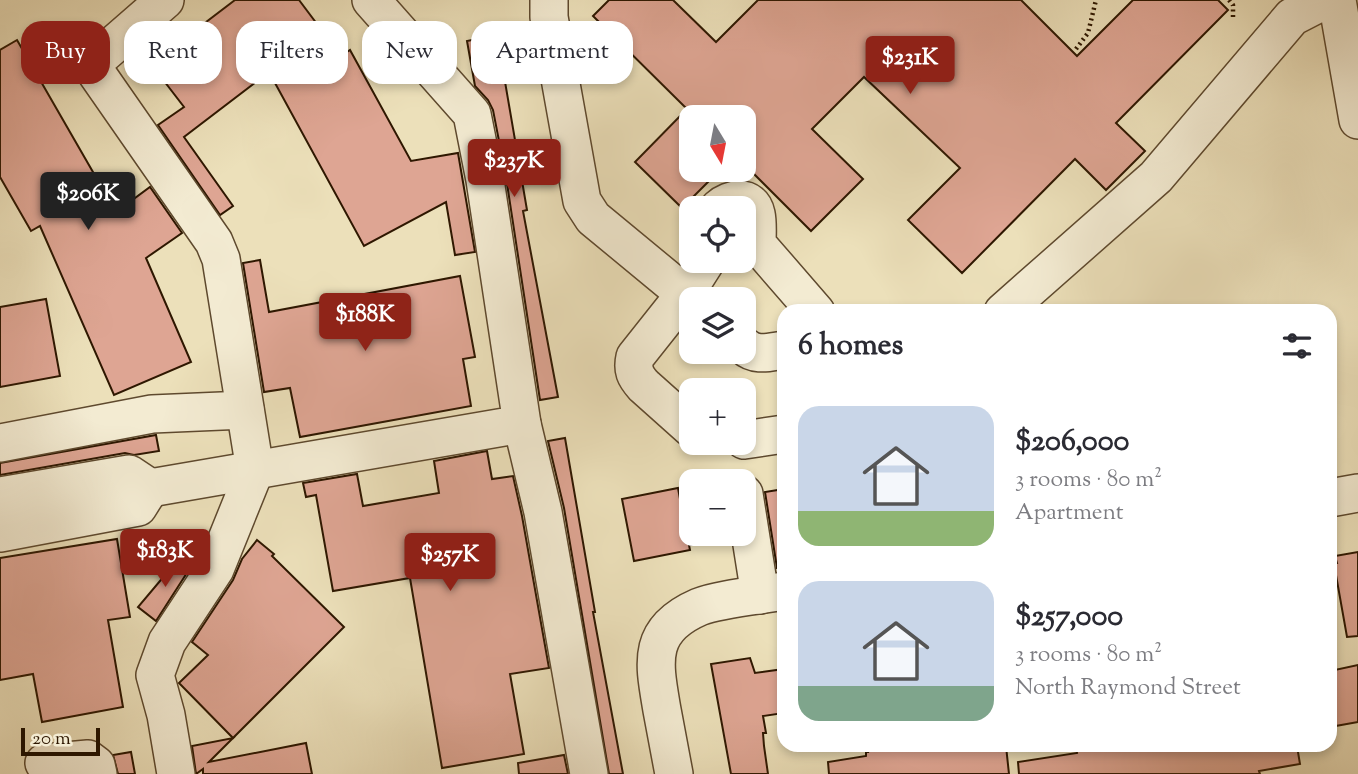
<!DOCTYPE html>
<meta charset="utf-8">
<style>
body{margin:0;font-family:"Sorts Mill Goudy",serif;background:#f2f2f3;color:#2b2b33;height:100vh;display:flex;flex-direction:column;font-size:26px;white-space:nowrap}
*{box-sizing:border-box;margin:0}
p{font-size:23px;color:#7c7c81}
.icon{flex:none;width:38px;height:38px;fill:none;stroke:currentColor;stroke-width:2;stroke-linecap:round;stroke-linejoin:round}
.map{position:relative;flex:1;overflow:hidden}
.drawer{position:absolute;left:777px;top:304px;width:560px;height:448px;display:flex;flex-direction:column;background:#fff;border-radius:21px;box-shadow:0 4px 10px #0003}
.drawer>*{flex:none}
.guide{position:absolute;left:21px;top:21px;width:651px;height:63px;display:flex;gap:14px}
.needle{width:46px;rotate:170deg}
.tools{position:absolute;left:679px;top:105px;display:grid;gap:14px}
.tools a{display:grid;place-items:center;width:77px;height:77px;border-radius:14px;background:#fff;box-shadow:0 4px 10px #0003;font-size:35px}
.scale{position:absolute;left:21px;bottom:18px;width:79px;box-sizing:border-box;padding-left:7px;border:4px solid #2e1700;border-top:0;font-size:19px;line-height:24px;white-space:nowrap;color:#2e1700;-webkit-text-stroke:5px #f3ebd2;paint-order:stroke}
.price{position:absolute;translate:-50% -60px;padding:0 16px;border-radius:7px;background:#8f2418;color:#fff;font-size:23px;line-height:46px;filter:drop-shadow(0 2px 4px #0008)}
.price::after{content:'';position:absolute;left:50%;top:42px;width:21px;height:16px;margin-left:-10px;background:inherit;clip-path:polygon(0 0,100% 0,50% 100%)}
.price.on{background:#222;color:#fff}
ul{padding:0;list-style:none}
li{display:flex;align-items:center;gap:21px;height:175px;padding:0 21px}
li span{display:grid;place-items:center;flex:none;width:196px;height:140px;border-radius:21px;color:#555}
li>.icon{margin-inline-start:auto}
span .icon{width:84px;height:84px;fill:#fffc;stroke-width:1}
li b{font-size:30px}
h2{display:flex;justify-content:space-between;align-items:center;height:84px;padding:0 21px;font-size:30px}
.chip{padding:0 24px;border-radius:21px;background:#fff;box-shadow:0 4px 10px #0003;font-size:24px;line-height:63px}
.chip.on{background:#8f2418;color:#fff}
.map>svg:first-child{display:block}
.building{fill:#dea593;stroke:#2e1700;stroke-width:2}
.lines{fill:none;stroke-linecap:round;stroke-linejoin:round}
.minor-casing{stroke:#5e492e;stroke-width:40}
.path{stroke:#2e1700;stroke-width:4.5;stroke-dasharray:2 3.5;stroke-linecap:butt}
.minor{stroke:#f3ebd2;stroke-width:37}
</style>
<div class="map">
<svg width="1358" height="774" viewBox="0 0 1358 774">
<rect width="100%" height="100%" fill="#ece0ba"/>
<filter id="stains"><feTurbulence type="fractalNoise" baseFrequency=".00286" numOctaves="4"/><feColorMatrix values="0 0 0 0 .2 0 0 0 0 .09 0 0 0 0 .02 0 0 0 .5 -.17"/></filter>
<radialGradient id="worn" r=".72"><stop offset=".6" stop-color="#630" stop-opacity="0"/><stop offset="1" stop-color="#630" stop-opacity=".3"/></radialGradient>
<!-- building -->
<g class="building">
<path d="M235,0H299L341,56L350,50L411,161L458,153L475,252L455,255L446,202L364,246L269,72L184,137L233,206L220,215L158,125L184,107L151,64Z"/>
<path d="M609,0H673L716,42L758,0H1021L1077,56L1133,0H1218L1228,10L1116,123L1145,151L1106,190L1075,159L962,273L908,220L960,168L864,77L812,129L863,179L811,231L744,164V117H696L691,113V170H720L682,208L635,162L687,109L593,16Z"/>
<path d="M497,35L527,210L523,211L558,397L540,400L506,177L493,110L488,100L475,86L467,41Z"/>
<path d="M17,40L116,212L150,187L182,233L146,258L191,362L114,395L40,226L31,231L0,177V50Z"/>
<path d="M260,260L269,312L460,276L475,357L463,359L471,406L300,437L290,388L264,392L243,263Z"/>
<path d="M46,299L60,376L0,387V307Z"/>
<path d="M156,435L159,451L134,455L125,453L0,475V463Z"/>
<path d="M565,438L595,612H593L623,774H609L564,508L548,441Z"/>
<path d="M487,451L492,479L513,476L522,516L549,668L510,674L524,754L442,768L410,578L333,591L316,495L306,497L303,483L357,474L363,506L439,493L434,461Z"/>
<path d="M678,488L680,499L683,498L692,545H689L690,550L634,561L622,499Z"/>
<path d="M784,489V568H777L765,492Z"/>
<path d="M117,539L130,617L108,620L123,707L42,722L33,674L0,680V558Z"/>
<path d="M257,540L274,554L272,556L344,627L233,738L179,683L208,655L192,642L233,580L242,559Z"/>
<path d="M1358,552V636L1347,637L1334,564L1337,563L1335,556Z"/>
<path d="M181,556L192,565L156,621L138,607Z"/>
<path d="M750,658L755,673L784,669V713L763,716L766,733H763L764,746L768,774H731L711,664Z"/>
<path d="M1358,665V722L1330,727V671Z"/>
<path d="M233,738L209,762L306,743L312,774H203V769L196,774L192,746Z"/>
<path d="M867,746H1006L1009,774H829L828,762L866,756V752H868Z"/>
<path d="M1076,746H1297L1300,764L1259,771L1260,774H1019L1018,762L1077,753Z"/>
<path d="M131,752L135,774H118L113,755Z"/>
<path d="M564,755L568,774H519L518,763Z"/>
</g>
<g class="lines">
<defs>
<g id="minor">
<path d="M165,0L95,61V71L214,242L221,259L255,470L215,569L167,642L155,675L166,715L176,774"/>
<path d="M549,0V17L582,201L593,218L685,294L635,357C632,370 635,376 644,386L691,428"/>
<path d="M1337,0L1358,120"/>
<path d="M719,208C730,198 752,194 756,214C758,223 757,234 757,244L816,312"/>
<path d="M691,299L685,294L706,261"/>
<path d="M1003,312L1156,177L1292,17L1325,0"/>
<path d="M744,346C756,357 769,352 784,350"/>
<path d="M522,424L543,512L589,774"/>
<path d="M744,440L784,434"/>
<path d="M0,443L152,414L245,410"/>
<path d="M150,488L522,424L485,180L472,114L371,0"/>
<path d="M744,494L760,595"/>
<path d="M0,496L129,474L150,488L138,507L0,533"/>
<path d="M1330,498L1358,493"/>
<path d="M44,763L88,759L96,765L98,774"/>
<path d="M674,774C670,753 666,732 662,710C654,663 646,630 699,607C718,599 762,595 784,591"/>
</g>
</defs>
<!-- minor casing -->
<use href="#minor" class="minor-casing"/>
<!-- path -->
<g class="path">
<path d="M1229,0L1233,5V19"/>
<path d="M1076,49L1088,33L1096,0"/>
</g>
<!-- minor -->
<use href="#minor" class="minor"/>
</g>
<rect width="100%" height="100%" filter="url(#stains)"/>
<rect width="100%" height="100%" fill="url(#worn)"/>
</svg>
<div class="tools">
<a><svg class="needle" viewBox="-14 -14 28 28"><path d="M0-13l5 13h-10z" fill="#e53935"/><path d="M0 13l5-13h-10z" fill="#7c7c81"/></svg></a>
<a><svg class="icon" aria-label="locate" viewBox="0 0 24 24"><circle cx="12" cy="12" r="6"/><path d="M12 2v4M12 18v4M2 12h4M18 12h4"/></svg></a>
<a><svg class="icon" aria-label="layers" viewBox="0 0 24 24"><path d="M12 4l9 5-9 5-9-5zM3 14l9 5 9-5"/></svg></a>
<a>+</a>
<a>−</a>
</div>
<div class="scale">20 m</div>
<b class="price" style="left:910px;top:96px">$231K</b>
<b class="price" style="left:514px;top:199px">$237K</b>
<b class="price on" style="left:88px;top:232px">$206K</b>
<b class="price" style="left:365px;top:353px">$188K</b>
<b class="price" style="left:165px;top:589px">$183K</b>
<b class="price" style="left:450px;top:593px">$257K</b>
<div class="guide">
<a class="chip on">Buy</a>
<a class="chip">Rent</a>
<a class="chip">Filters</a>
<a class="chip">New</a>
<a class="chip">Apartment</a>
</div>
<section class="drawer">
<h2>6 homes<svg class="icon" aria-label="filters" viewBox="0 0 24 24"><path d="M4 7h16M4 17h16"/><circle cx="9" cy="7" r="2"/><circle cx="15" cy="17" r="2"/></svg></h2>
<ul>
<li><span style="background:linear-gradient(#c9d6e8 75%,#8fb573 0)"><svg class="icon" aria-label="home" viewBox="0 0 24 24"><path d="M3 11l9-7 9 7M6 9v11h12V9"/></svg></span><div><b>$206,000</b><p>3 rooms · 80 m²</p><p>Apartment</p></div></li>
<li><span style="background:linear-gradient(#c9d6e8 75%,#7fa58c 0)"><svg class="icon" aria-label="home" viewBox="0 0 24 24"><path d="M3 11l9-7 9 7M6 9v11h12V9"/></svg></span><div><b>$257,000</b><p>3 rooms · 80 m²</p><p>North Raymond Street</p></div></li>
</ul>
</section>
</div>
